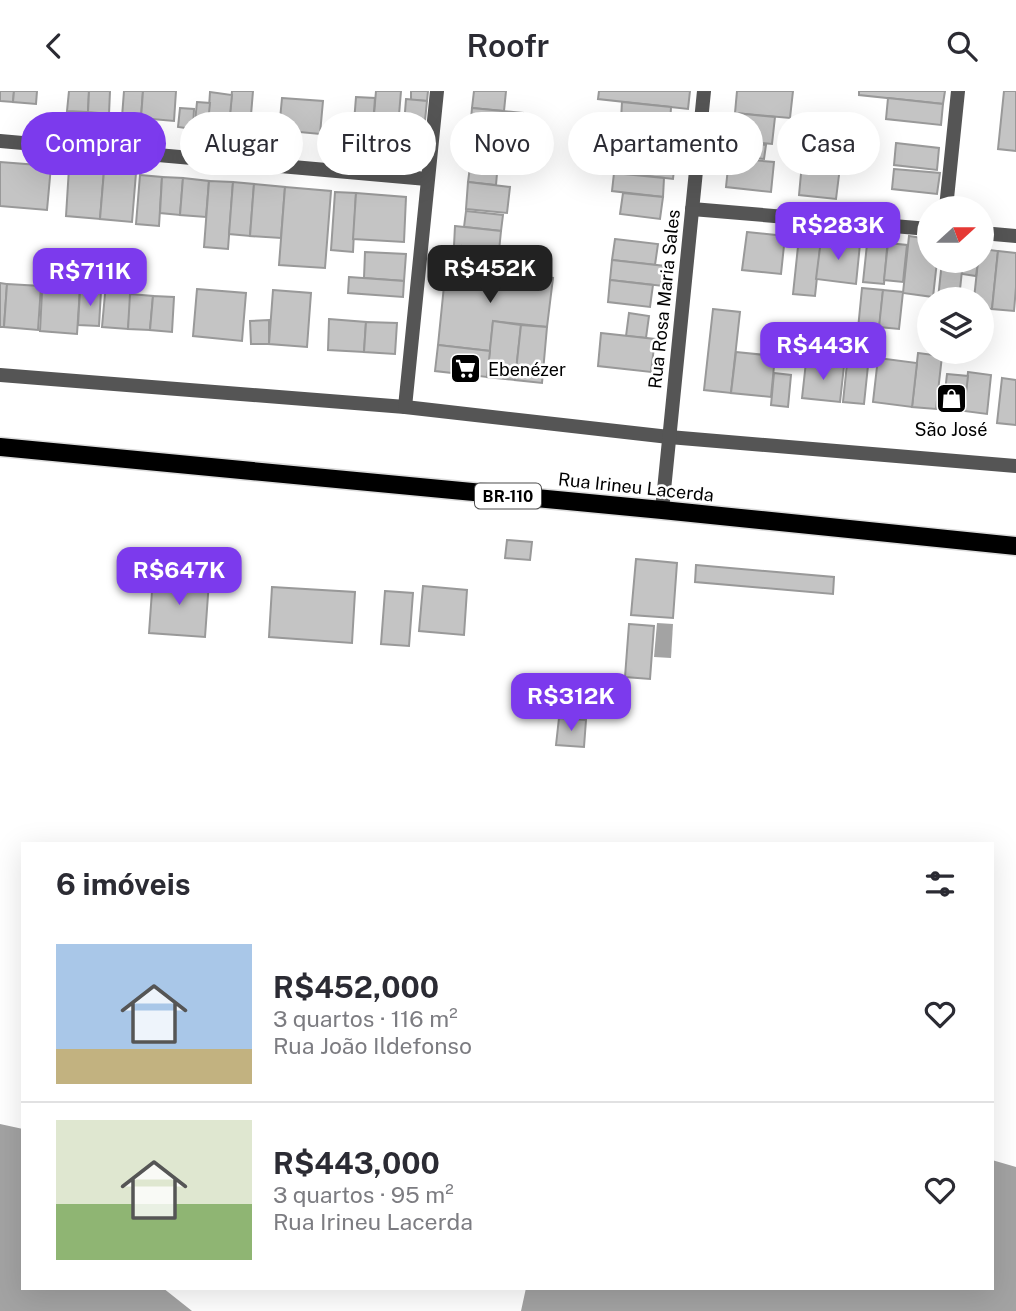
<!DOCTYPE html>
<html lang="pt">
<meta charset="utf-8">
<style>
body{margin:0;font-family:"Public Sans",sans-serif;background:#f7f7f7;color:#2b2b33;height:100vh;display:flex;flex-direction:column;font-size:26px;white-space:nowrap}
*{box-sizing:border-box;margin:0}
p{font-size:23px;color:#7c7c81}
.icon{flex:none;width:38px;height:38px;fill:none;stroke:currentColor;stroke-width:2;stroke-linecap:round;stroke-linejoin:round}
.map{position:relative;flex:1;overflow:hidden}
.sheet{position:absolute;left:21px;top:751px;width:973px;height:448px;display:flex;flex-direction:column;background:#fff;border-radius:0px;box-shadow:0 7px 28px #0002}
.sheet>*{flex:none}
.hud{position:absolute;left:21px;top:21px;width:975px;height:63px;display:flex;gap:14px}
.needle{width:46px;rotate:69deg}
.buttons{position:absolute;left:917px;top:105px;display:grid;gap:14px}
.buttons a{display:grid;place-items:center;width:77px;height:77px;border-radius:50%;background:#fff;box-shadow:0 7px 28px #0002;font-size:35px}
.price{position:absolute;translate:-50% -60px;padding:0 16px;border-radius:14px;background:#7c3aed;color:#fff;font-size:23px;line-height:46px;filter:drop-shadow(0 2px 4px #0008)}
.price::after{content:'';position:absolute;left:50%;top:42px;width:21px;height:16px;margin-left:-10px;background:inherit;clip-path:polygon(0 0,100% 0,50% 100%)}
.price.selected{background:#222;color:#fff}
ul{padding:0;list-style:none}
li{display:flex;align-items:center;gap:21px;height:175px;padding:0 35px}
li+li{border-top:2px solid #e1e1e2}
li span{display:grid;place-items:center;flex:none;width:196px;height:140px;border-radius:0px;color:#555}
li>.icon{margin-inline-start:auto}
span .icon{width:84px;height:84px;fill:#fffc;stroke-width:1}
li b{font-size:30px}
h2{display:flex;justify-content:space-between;align-items:center;height:84px;padding:0 35px;font-size:30px}
.pill{padding:0 24px;border-radius:32px;background:#fff;box-shadow:0 7px 28px #0002;font-size:24px;line-height:63px}
.pill.selected{background:#7c3aed;color:#fff}
header{display:flex;justify-content:space-between;align-items:center;height:91px;padding:0 35px;background:#fff;font-size:32px;font-weight:600}
.map>svg:first-child{display:block}
.water{fill:#a3a3a3}
.building{fill:#c4c4c4;stroke:#999;stroke-width:2}
.lines{fill:none;stroke-linecap:round;stroke-linejoin:round}
.primary-casing{stroke:#dbdbdb;stroke-width:21}
.minor{stroke:#555;stroke-width:14}
.primary{stroke:#000;stroke-width:18}
.labels{text-anchor:middle;dominant-baseline:central;stroke-width:5;stroke-linejoin:round;paint-order:stroke}
.shield{fill:#fff;stroke:#4c4c4c;stroke-width:2}
.shield-label{font-size:16px;font-weight:bold;fill:#000}
.street-label{font-size:18px;fill:#000;stroke:#fff}
.poi-label{font-size:18px;fill:#000;stroke:#fff;text-anchor:start}
</style>
<header><svg class="icon" aria-label="back" viewBox="0 0 24 24"><path d="M15 5l-7 7 7 7"/></svg>Roofr<svg class="icon" aria-label="search" viewBox="0 0 24 24"><circle cx="10" cy="10" r="6"/><path d="M15 15l6 6"/></svg></header>
<div class="map">
<svg width="1016" height="1220" viewBox="0 0 1016 1220">
<rect width="100%" height="100%" fill="#fff"/>
<!-- water -->
<g class="water">
<path d="M657,532L673,533L671,567L654,566Z"/>
<path d="M0,1033L23,1038V1197H163L192,1220H0Z"/>
<path d="M992,1069L1016,1076V1220H521L526,1197H992Z"/>
</g>
<!-- building -->
<g class="building">
<path d="M0,0H14L13,11L0,10Z"/>
<path d="M14,0H37L36,13L13,11Z"/>
<path d="M69,0H89L88,21L67,20Z"/>
<path d="M89,0H110L109,23L88,21Z"/>
<path d="M124,0H143L141,27L122,26Z"/>
<path d="M143,0H176L174,30L141,27Z"/>
<path d="M232,0H253L250,36L229,34Z"/>
<path d="M376,0H401L397,48L372,46Z"/>
<path d="M411,0H428L427,10L411,9Z"/>
<path d="M474,0H506L504,20L472,17Z"/>
<path d="M599,0H690L688,18L598,8Z"/>
<path d="M737,0H793L790,27L735,22Z"/>
<path d="M859,0H945L943,13L859,4Z"/>
<path d="M1004,0H1016V60L998,58Z"/>
<path d="M210,1L232,4L229,34L208,32Z"/>
<path d="M356,6L375,7L372,46L353,44Z"/>
<path d="M282,7L323,10L320,43L279,39Z"/>
<path d="M888,7L943,13L941,34L886,28Z"/>
<path d="M406,8L427,10L423,49L403,47Z"/>
<path d="M197,11L210,12L208,32L195,31Z"/>
<path d="M622,11L671,16L670,34L621,29Z"/>
<path d="M180,17L194,18L193,38L178,36Z"/>
<path d="M472,17L523,22L521,45L470,39Z"/>
<path d="M735,22L775,26L772,53L732,49Z"/>
<path d="M635,30L670,34L668,51L634,47Z"/>
<path d="M634,47L668,51L666,69L632,65Z"/>
<path d="M473,49L515,53L513,71L471,66Z"/>
<path d="M740,51L766,54L764,68L739,65Z"/>
<path d="M896,52L939,57L937,79L894,74Z"/>
<path d="M607,62L675,70L673,88L605,80Z"/>
<path d="M729,67L774,71L771,101L726,96Z"/>
<path d="M471,68L498,71L496,94L468,91Z"/>
<path d="M0,71L51,75L47,119L0,115Z"/>
<path d="M802,72L840,76L836,108L799,104Z"/>
<path d="M69,77L104,80L100,128L66,125Z"/>
<path d="M894,78L940,82L937,103L892,98Z"/>
<path d="M104,80L136,82L132,131L100,128Z"/>
<path d="M614,82L664,87L663,106L612,100Z"/>
<path d="M140,84L162,86L159,135L136,133Z"/>
<path d="M162,86L183,87L180,124L160,122Z"/>
<path d="M183,87L209,90L206,126L180,124Z"/>
<path d="M209,90L233,91L228,158L204,156Z"/>
<path d="M233,91L254,93L250,145L229,143Z"/>
<path d="M468,91L510,96L507,122L466,118Z"/>
<path d="M254,93L285,96L281,147L250,145Z"/>
<path d="M285,96L331,100L325,177L279,174Z"/>
<path d="M335,101L356,102L353,161L331,159Z"/>
<path d="M356,102L406,106L404,151L353,148Z"/>
<path d="M623,102L663,106L660,128L620,123Z"/>
<path d="M466,120L503,124L501,140L464,136Z"/>
<path d="M455,135L501,140L499,160L454,155Z"/>
<path d="M747,141L785,145L781,183L742,179Z"/>
<path d="M868,144L888,146L884,193L863,191Z"/>
<path d="M909,145L929,148V170H937L933,206L903,202Z"/>
<path d="M799,146L821,149L815,205L793,203Z"/>
<path d="M615,148L658,153L655,174L612,169Z"/>
<path d="M821,149L860,153L856,193L816,188Z"/>
<path d="M888,152L907,154L903,191L884,189Z"/>
<path d="M462,155L499,160L497,180L460,176Z"/>
<path d="M982,158L998,160L992,218L982,217V208H974L978,170H982Z"/>
<path d="M998,160L1016,162V196L1014,220L992,218Z"/>
<path d="M365,161L406,163L404,190L364,187Z"/>
<path d="M612,169L665,175L663,195L610,189Z"/>
<path d="M108,170L134,172L128,238L102,236Z"/>
<path d="M942,170H963L959,208H938Z"/>
<path d="M963,170H978L976,185L962,183Z"/>
<path d="M446,175L553,187L547,236L493,230L490,260L438,254Z"/>
<path d="M43,181L81,183L77,243L40,240Z"/>
<path d="M349,186L404,190L403,206L348,202Z"/>
<path d="M610,189L653,194L650,216L608,211Z"/>
<path d="M0,192L7,193L4,236H0Z"/>
<path d="M7,193L41,195L38,239L4,236Z"/>
<path d="M862,197L883,199L879,240L858,238Z"/>
<path d="M197,198L246,202L242,250L193,245Z"/>
<path d="M80,199L101,200L99,235L78,234Z"/>
<path d="M273,199L311,202L307,256L269,253Z"/>
<path d="M883,199L903,201L899,238L879,236Z"/>
<path d="M130,203L153,205L150,239L128,238Z"/>
<path d="M153,205L174,206L172,241L150,239Z"/>
<path d="M713,218L740,221L731,302L704,299Z"/>
<path d="M629,222L649,225L646,247L626,245Z"/>
<path d="M329,228L366,231L364,261L328,259Z"/>
<path d="M269,229V253H251L250,230Z"/>
<path d="M493,230L521,234L515,289L487,286Z"/>
<path d="M366,231L397,232L395,263L364,261Z"/>
<path d="M521,234L547,236L542,292L515,289Z"/>
<path d="M601,242L655,248L651,281L598,275Z"/>
<path d="M826,246L846,248L844,275L823,273Z"/>
<path d="M438,254L490,260L487,286L435,280Z"/>
<path d="M736,261L775,265L771,306L731,302Z"/>
<path d="M918,262L942,265L936,318L912,316Z"/>
<path d="M848,263L869,265L864,313L843,311Z"/>
<path d="M878,267L917,272L912,316L873,311Z"/>
<path d="M806,271L844,275L840,311L802,307Z"/>
<path d="M968,281L991,284L987,323L964,320Z"/>
<path d="M774,282L791,284L788,316L771,314Z"/>
<path d="M947,283L968,285L964,320L943,318Z"/>
<path d="M1002,287L1016,289V334L997,332Z"/>
<path d="M507,449L532,451L530,469L505,467Z"/>
<path d="M636,468L677,472L673,527L631,524Z"/>
<path d="M696,474L834,486L833,503L695,491Z"/>
<path d="M153,486L209,490L205,546L149,542Z"/>
<path d="M423,495L467,499L464,544L419,540Z"/>
<path d="M272,496L355,501L352,552L269,546Z"/>
<path d="M385,500L413,502L409,555L381,553Z"/>
<path d="M629,533L654,535L650,588L625,586Z"/>
<path d="M559,627L586,629L584,656L556,654Z"/>
</g>
<g class="lines">
<defs>
<path id="primary" d="M0,356L662,419L1016,455"/>
</defs>
<!-- primary casing -->
<use href="#primary" class="primary-casing"/>
<!-- minor -->
<g class="minor">
<path d="M0,50L427,88"/>
<path d="M946,117L958,0"/>
<path d="M692,118L929,138"/>
<path d="M982,142L1016,145"/>
<path d="M0,284L405,316L669,346L1016,375"/>
<path d="M405,316L437,0"/>
<path d="M662,419L704,0"/>
</g>
<!-- primary -->
<use href="#primary" class="primary"/>
</g>
<!-- icons -->
<defs>
<symbol id="supermarket-square" viewBox="-11 -11 22 22"><rect x="-9" y="-9" width="18" height="18" rx="4" fill="#000" stroke="#fff"/><path d="M-6-5.5h2.5l.6 2H6L4.5 2H-2.5L-4.4-4H-6ZM-1.5 3.2a1.3 1.3 0 1 0 .1 0ZM3 3.2a1.3 1.3 0 1 0 .1 0Z" fill="#fff"/></symbol>
<symbol id="shop-square" viewBox="-11 -11 22 22"><rect x="-9" y="-9" width="18" height="18" rx="4" fill="#000" stroke="#fff"/><path d="M-5-2.5h2.3a2.7 3.5 0 0 1 5.4 0H5L5.5 6h-11ZM-1.5-2.5h3a1.5 2.3 0 0 0-3 0Z" fill="#fff"/></symbol>
</defs>
<g fill-rule="evenodd">
<use href="#supermarket-square" x="448" y="260" width="35" height="35"/>
<use href="#shop-square" x="934" y="290" width="35" height="35"/>
</g>
<g class="labels">
<!-- shield labels -->
<rect class="shield" x="475" y="392.5" width="66" height="25" rx="5"/>
<g class="shield-label">
<text x="508" y="405">BR-110</text>
</g>
<!-- street labels -->
<g class="street-label">
<text transform="translate(664 208) rotate(-84)">Rua Rosa Maria Sales</text>
<text transform="translate(636 396) rotate(6)">Rua Irineu Lacerda</text>
</g>
<!-- poi labels -->
<g class="poi-label">
<text x="488" y="278">Ebenézer</text>
<text x="951" y="338" text-anchor="middle">São José</text>
</g>
</g>
</svg>
<div class="buttons">
<a><svg class="needle" viewBox="-14 -14 28 28"><path d="M0-13l5 13h-10z" fill="#e53935"/><path d="M0 13l5-13h-10z" fill="#7c7c81"/></svg></a>
<a><svg class="icon" aria-label="layers" viewBox="0 0 24 24"><path d="M12 4l9 5-9 5-9-5zM3 14l9 5 9-5"/></svg></a>
</div>
<b class="price" style="left:838px;top:171px">R$283K</b>
<b class="price selected" style="left:490px;top:214px">R$452K</b>
<b class="price" style="left:90px;top:217px">R$711K</b>
<b class="price" style="left:823px;top:291px">R$443K</b>
<b class="price" style="left:179px;top:516px">R$647K</b>
<b class="price" style="left:571px;top:642px">R$312K</b>
<div class="hud">
<a class="pill selected">Comprar</a>
<a class="pill">Alugar</a>
<a class="pill">Filtros</a>
<a class="pill">Novo</a>
<a class="pill">Apartamento</a>
<a class="pill">Casa</a>
</div>
<section class="sheet">
<h2>6 imóveis<svg class="icon" aria-label="filters" viewBox="0 0 24 24"><path d="M4 7h16M4 17h16"/><circle cx="9" cy="7" r="2"/><circle cx="15" cy="17" r="2"/></svg></h2>
<ul>
<li><span style="background:linear-gradient(#a9c7e8 75%,#c2b280 0)"><svg class="icon" aria-label="home" viewBox="0 0 24 24"><path d="M3 11l9-7 9 7M6 9v11h12V9"/></svg></span><div><b>R$452,000</b><p>3 quartos · 116 m²</p><p>Rua João Ildefonso</p></div><svg class="icon" aria-label="heart" viewBox="0 0 24 24"><path d="M12 20l-8-8c-3-5 5-10 8-4 3-6 11-1 8 4z"/></svg></li>
<li><span style="background:linear-gradient(#dfe7d0 60%,#8fb573 0)"><svg class="icon" aria-label="home" viewBox="0 0 24 24"><path d="M3 11l9-7 9 7M6 9v11h12V9"/></svg></span><div><b>R$443,000</b><p>3 quartos · 95 m²</p><p>Rua Irineu Lacerda</p></div><svg class="icon" aria-label="heart" viewBox="0 0 24 24"><path d="M12 20l-8-8c-3-5 5-10 8-4 3-6 11-1 8 4z"/></svg></li>
</ul>
</section>
</div>
